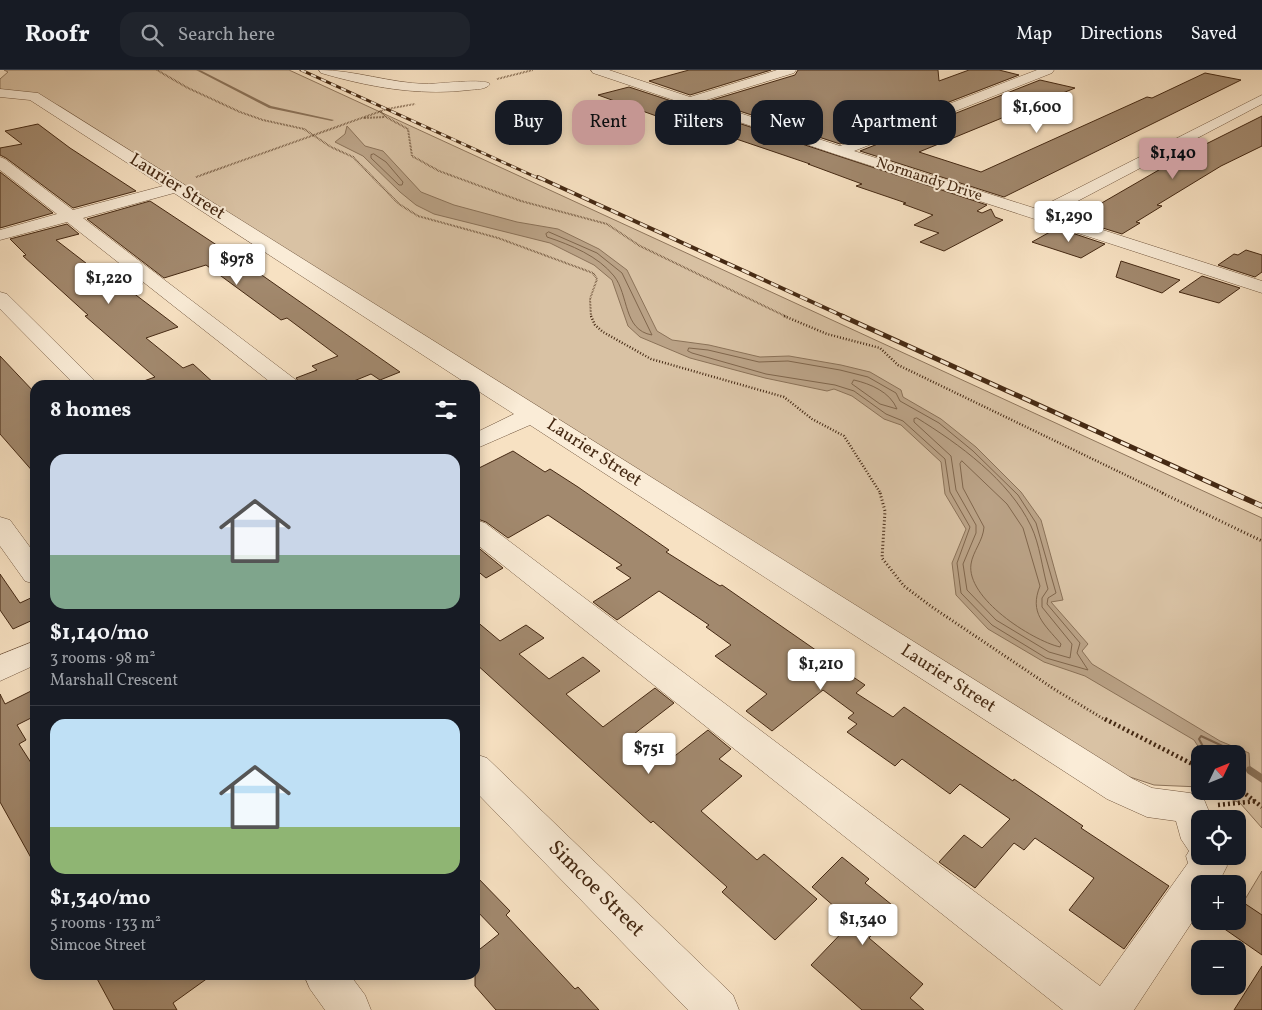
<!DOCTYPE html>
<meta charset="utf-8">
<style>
body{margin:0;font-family:Vollkorn,serif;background:#20242c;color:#f1f3f6;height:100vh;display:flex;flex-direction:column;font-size:19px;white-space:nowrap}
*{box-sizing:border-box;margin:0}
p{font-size:16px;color:#9ea1a6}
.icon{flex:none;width:28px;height:28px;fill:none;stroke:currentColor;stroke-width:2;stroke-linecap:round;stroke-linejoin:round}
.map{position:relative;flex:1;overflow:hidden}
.side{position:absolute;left:30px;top:310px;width:450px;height:600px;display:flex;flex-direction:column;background:#171b24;border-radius:15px;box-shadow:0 2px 12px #0003}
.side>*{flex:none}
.hud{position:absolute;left:495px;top:30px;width:475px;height:45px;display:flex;gap:10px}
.needle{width:32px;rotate:47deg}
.buttons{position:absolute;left:1191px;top:675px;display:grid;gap:10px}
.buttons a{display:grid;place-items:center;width:55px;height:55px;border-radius:10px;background:#171b24;box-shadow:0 2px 12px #0003;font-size:25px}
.price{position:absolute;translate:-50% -42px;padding:0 11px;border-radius:5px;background:#fff;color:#222;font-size:16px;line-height:32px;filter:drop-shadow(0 1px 2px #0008)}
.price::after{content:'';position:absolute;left:50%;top:30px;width:15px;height:11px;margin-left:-8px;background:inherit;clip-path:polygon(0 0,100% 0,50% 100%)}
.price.current{background:#c59692;color:#111}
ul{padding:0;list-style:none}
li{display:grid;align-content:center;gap:10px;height:265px;padding:0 20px}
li+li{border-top:1px solid #363941}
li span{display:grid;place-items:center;height:155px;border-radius:15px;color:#555}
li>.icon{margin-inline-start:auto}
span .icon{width:90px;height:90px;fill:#fffc;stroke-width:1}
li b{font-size:21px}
h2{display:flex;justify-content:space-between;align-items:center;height:60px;padding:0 20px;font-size:21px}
.pill{padding:0 18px;border-radius:15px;background:#171b24;box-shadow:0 2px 12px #0003;font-size:18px;line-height:45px}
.pill.current{background:#c59692;color:#111}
header{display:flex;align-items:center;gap:30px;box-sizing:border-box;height:70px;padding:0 25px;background:#171b24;border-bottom:1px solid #363941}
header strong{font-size:24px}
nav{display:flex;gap:28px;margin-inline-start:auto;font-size:18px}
.search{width:350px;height:45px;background:#20242c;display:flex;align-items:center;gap:12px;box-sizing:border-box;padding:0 18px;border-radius:15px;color:#9ea1a6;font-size:19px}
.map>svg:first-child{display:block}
.green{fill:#d9c2a4;stroke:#8f765c}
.water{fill:#baa286;stroke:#8b7258}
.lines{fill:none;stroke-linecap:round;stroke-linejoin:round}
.shore-far1{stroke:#80664c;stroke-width:1}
.shore{stroke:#80664c;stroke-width:2}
.stream{fill:#8b7258;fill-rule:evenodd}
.building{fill:#a2896e;stroke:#452913}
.minor-casing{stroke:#72573f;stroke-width:1}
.path-far3{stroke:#452913;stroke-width:2;stroke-dasharray:0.5 1;stroke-linecap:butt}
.path-far2{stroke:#452913;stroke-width:2.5;stroke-dasharray:1 2;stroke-linecap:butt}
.path-far1{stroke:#452913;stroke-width:3;stroke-dasharray:1 2.5;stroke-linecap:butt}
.path{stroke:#452913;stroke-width:4.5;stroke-dasharray:2 3;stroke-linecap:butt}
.minor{fill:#faecd7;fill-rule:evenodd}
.rail-far3-casing{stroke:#452913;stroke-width:3}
.rail-far2-casing{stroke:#452913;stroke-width:4}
.rail-far1-casing{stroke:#452913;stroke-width:5}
.rail-casing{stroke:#452913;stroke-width:5.5}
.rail-far3{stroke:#faecd7;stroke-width:2;stroke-dasharray:5.5;stroke-linecap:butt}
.rail-far2{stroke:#faecd7;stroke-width:2.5;stroke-dasharray:8;stroke-linecap:butt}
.rail-far1{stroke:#faecd7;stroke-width:3;stroke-dasharray:9;stroke-linecap:butt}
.rail{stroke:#faecd7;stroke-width:4;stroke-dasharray:12;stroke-linecap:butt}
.labels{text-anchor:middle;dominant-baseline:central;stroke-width:4;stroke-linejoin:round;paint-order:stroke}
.far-street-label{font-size:15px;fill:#452913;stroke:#faecd7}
.street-label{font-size:18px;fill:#452913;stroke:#faecd7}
.near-street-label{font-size:21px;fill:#452913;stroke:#faecd7}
</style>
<header>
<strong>Roofr</strong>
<div class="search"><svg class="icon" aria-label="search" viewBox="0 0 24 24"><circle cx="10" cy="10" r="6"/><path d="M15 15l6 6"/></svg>Search here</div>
<nav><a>Map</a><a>Directions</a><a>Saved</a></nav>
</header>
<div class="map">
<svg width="1262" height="940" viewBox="0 0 1262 940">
<rect width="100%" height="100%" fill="#f7e1c2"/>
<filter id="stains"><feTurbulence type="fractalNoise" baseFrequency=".004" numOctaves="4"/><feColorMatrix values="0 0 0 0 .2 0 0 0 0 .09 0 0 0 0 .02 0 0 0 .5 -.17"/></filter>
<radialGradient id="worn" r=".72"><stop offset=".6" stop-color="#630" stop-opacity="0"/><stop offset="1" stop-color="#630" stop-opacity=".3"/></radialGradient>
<!-- green -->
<g class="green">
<path d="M4,0H289L1262,448V758L1240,733L1211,721H1238V684H1200V717L1154,715L1115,702L61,37L38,26L0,20V9L8,2Z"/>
<path d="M1262,801V861L1238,845V841Z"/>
</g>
<!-- water -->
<path class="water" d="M347,56L365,76L383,81L421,122L454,135L517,152L558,159L599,179L627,200L657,261L672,270L709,275L760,287L789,286L841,295L870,302L901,320L903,327L941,349L976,377L1021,422L1041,450L1063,530L1051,532L1088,574L1082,581L1092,594L1220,671L1249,683L1250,700L1238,703V684H1203L1194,670L1085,606L1044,592L988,559L956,525L952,493L966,459L945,424L941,392L901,355L884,349L852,326L834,319L827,321L765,308L690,288L640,267L628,256L612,210L594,195L550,173L434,144L416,135L400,122L363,86L335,72L345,64Z"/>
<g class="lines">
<!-- shore-far1 -->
<g class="shore-far1">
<path d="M374,84L386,92L403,112L402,115H399L371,88V85Z"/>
<path d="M549,162L597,183L622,203L652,265C623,260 629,225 614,206C598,186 571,175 547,167L546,164Z"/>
<path d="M689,278L708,280L759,292L788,291L840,300L868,307L896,323L900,331L939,353L973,381L1018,425L1036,453L1056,523L1048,528L1047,534L1080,573L1077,583L1088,600L1046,588L992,555L961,523L957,493L970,457L950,422L945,389L903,351L886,344L854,321L835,315L766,304L692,283L688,281Z"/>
<path d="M854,310C871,314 890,322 897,339L880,334L852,314Z"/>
<path d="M917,348C959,374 1009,410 1031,456C1040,475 1042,498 1048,519L1042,528V537L1072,574L1070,588L1049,582L996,550L967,520L963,494L976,463V455L956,420L951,386L914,352V349Z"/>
<path d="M962,391L1007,434L1023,458L1040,516C1029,543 1044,554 1061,574L1060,577C1031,570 966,528 971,494C973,481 983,471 984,457L963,418L960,394Z"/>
</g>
<!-- shore -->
<path class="shore" d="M1207,684L1199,669L1201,666L1244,686V695L1238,698"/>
<!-- stream -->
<g class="stream">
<path d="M196,0H200L271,36L334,50L332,51L269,38Z"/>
<path d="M1250,696L1262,704V713L1247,703L1246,700L1247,697Z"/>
</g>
</g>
<!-- building -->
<g class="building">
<path d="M689,0H771L690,25L649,11Z"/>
<path d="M798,0H938L939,11L969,0H999L1019,5L840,74L709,31L795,5Z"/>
<path d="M1205,3L1241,10L1004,127L860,81L1040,10L1075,18L919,82L981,102L1147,27L1152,28Z"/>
<path d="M629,17L987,135L977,141L982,143L991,139L995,147L1003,150L944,181L920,172L939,163L914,155L933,145L903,134L906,133L856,116L862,114L808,94H810L692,54L686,55L673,52L598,25Z"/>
<path d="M1262,46V76L1221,96L1157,135L1162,136L1136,152L1140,153L1122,164L1074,149L1164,97L1162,96Z"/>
<path d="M38,54L70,78L136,121L73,138L6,88L0,85V78L22,74L5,61Z"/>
<path d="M0,102L53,143L0,158Z"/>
<path d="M150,131L256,201L400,302L380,310L371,304L344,315H301L296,308L317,300L312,296L338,286L287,248L281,250L206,195L164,208L87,149Z"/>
<path d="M67,154L79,164L56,170L104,207L126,200L143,214L128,219L178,257L146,268L183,298L193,294L216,315H142L141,312L155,307L85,246L88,245L23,186L26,185L10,169Z"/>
<path d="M1057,158L1105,174L1081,188L1032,172Z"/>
<path d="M1246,180L1262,185V202L1255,207L1218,195L1234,184L1238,185Z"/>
<path d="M1121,191L1180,210L1162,223L1116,207Z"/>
<path d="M1202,206L1240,218L1219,233L1179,222Z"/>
<path d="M0,286L35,323V404L0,364Z"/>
<path d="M513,381L545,402L550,399L578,417L669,480L666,482L720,516L722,515L820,583L822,581L847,598L843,600L865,615L856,623L893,647L904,637L1013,711L1014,709L1083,756L1081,758L1169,816L1124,879L1069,840L1094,808L1035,768L1024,780L1014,773L975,818L939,792L964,765L982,778L1010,749L960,714L950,724L902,689L895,696L847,662L857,654L848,648L854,643L823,620L772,661L746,641L767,624L715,586L731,575L706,557L709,555L659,521L617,550L593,532L631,508L616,498L622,495L548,445L508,468L486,452L475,448V400Z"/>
<path d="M475,475L503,498L486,508L475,499Z"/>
<path d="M0,504L20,533L35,526V549L13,559L0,540Z"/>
<path d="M475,550L500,571L526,555L544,568L519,584L549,609L583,587L600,601L566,624L603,657L655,618L674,633L634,664L667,692L708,660L731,679L719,689L742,706L701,741L757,790L764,784L817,829L775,870L722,822L727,817L653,751L651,753L475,593Z"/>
<path d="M35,619V646L17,655L26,670L19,674L35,699V795L0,732V624L5,634Z"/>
<path d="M842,787L869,809L865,813L897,839L869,868L923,914L910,928L924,940H862L811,895L852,852L812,817Z"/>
<path d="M475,805L510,841L506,845L575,919L578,917L599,940H496L475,916V883L499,864L475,839Z"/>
<path d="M1238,829L1262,845V885L1213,851H1238Z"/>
<path d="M1262,896V940H1234Z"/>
<path d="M95,905H212L173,933L177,940H114Z"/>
</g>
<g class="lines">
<defs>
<g id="minor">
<path d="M319,0C355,0 390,13 426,14C438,14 485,8 490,14C486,20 476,19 469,20C418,26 369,17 321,3Z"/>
<path d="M591,0H609L690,27L777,0H796L794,3L703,31L840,76L1037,0H1054L1052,3L854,81L1037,139L1262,25V34L1053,144L1262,211V223L835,84L593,3Z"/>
<path d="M0,19L38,23L1133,709L1152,718L1190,723L1203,727L1212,749H1200V786H1224L1227,796L1218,814H1200V840L1134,940H1063L475,473V450L485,453L1100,916L1188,793L1186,786L1189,781L1181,769L1176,751L1147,747L1107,729L530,355L475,379V363L514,344L475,319V315H469L174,123L83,148L296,310L299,315H274L67,152L0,170V160L57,144L0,100V87L5,89L73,140L163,116L30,30L0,27Z"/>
<path d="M0,222L7,224L99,315H75L0,239Z"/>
<path d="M0,447L10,450L35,484V514L25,511L0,476Z"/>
<path d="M35,571V595L0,611V585Z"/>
<path d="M475,684L487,688L733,925L739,940H688L475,721Z"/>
<path d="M304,905H350L365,925L371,940H325L310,919Z"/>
</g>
</defs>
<!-- minor casing -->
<use href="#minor" class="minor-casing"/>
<!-- path-far3 -->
<g class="path-far3">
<path d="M157,0L188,18L240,42L263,50L304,59L331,77L353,87L399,134L418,146L498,168L593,203L597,209L590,229L591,247"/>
<path d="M497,9L533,0"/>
<path d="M380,41L386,47L408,59L412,86L439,101L521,131L607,154L640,176L787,247"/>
<path d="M364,48L385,47"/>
<path d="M196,107L387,39L415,34"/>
</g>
<!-- path-far2 -->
<g class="path-far2">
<path d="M591,246L595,255L603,262L651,289L784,327L812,349L844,366L881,424"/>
<path d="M784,246L827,264L880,278L898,295L1165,424"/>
</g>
<!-- path-far1 -->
<g class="path-far1">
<path d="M880,423L885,441L882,488L904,516L932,537L1054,619L1107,651"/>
<path d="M1162,423L1262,471"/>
</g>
<!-- path -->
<g class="path">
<path d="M1105,649L1200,698"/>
<path d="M1238,718L1262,737"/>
<path d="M1218,735L1257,731"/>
</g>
<!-- minor -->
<use href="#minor" class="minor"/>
<defs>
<path id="rail-far3" d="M301,0L540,109"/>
<path id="rail-far2" d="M538,107L845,247"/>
<path id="rail-far1" d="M842,246L1235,424"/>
<path id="rail" d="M1233,423L1262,436"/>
</defs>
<!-- rail-far3 casing -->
<use href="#rail-far3" class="rail-far3-casing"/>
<!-- rail-far2 casing -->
<use href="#rail-far2" class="rail-far2-casing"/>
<!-- rail-far1 casing -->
<use href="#rail-far1" class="rail-far1-casing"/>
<!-- rail casing -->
<use href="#rail" class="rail-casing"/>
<!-- rail-far3 -->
<use href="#rail-far3" class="rail-far3"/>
<!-- rail-far2 -->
<use href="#rail-far2" class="rail-far2"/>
<!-- rail-far1 -->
<use href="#rail-far1" class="rail-far1"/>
<!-- rail -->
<use href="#rail" class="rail"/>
</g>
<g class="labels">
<!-- far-street labels -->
<g class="far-street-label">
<text transform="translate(929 110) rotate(18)">Normandy Drive</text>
</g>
<!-- street labels -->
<g class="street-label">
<text transform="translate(177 117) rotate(32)">Laurier Street</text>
<text transform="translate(594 383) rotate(33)">Laurier Street</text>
<text transform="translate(948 609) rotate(33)">Laurier Street</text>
</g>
<!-- near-street labels -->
<g class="near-street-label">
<text transform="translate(596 819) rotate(45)">Simcoe Street</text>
</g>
</g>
<rect width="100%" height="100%" filter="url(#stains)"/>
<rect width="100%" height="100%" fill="url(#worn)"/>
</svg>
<div class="buttons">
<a><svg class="needle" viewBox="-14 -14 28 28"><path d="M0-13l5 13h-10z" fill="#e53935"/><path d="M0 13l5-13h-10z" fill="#9ea1a6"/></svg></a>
<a><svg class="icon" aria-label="locate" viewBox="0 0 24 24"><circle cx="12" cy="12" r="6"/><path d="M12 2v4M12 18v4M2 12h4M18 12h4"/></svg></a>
<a>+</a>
<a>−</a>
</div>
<b class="price" style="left:1037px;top:64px">$1,600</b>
<b class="price current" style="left:1173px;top:110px">$1,140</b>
<b class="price" style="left:1069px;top:173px">$1,290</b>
<b class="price" style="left:237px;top:216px">$978</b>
<b class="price" style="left:109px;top:235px">$1,220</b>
<b class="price" style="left:821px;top:621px">$1,210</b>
<b class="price" style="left:649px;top:705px">$751</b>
<b class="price" style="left:863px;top:876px">$1,340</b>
<div class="hud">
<a class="pill">Buy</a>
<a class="pill current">Rent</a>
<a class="pill">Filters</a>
<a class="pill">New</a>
<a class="pill">Apartment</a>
</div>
<section class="side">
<h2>8 homes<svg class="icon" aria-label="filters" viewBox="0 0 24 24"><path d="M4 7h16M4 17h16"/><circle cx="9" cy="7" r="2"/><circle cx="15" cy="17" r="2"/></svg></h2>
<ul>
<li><span style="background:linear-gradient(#c9d6e8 65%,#7fa58c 0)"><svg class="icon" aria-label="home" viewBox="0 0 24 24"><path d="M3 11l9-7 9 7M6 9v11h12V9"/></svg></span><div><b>$1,140/mo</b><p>3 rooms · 98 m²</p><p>Marshall Crescent</p></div></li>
<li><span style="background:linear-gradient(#bfe0f5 70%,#8fb573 0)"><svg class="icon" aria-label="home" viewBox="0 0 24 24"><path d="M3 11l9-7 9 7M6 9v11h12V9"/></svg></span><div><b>$1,340/mo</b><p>5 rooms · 133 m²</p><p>Simcoe Street</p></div></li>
</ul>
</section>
</div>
